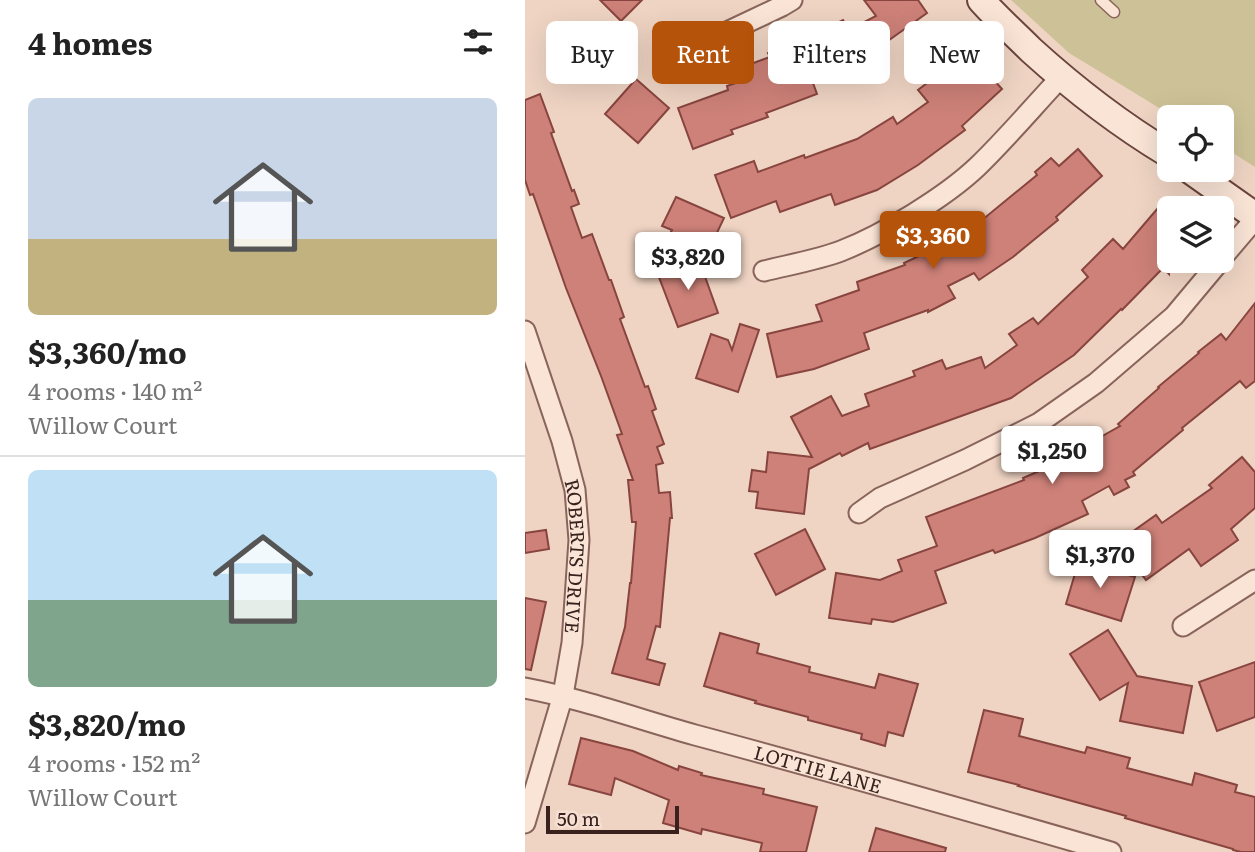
<!DOCTYPE html>
<meta charset="utf-8">
<style>
body{margin:0;font-family:Literata,serif;background:#f2f2f2;color:#222;height:100vh;display:flex;flex-direction:column;font-size:26px;white-space:nowrap}
*{box-sizing:border-box;margin:0}
p{font-size:23px;color:#767676}
.icon{flex:none;width:38px;height:38px;fill:none;stroke:currentColor;stroke-width:2;stroke-linecap:round;stroke-linejoin:round}
.map{position:relative;flex:1;overflow:hidden}
.details{display:flex;flex-direction:column;background:#fff;width:525px}
.details>*{flex:none}
.guide{position:absolute;left:21px;top:21px;width:604px;height:63px;display:flex;gap:14px}
.controls{position:absolute;left:632px;top:105px;display:grid;gap:14px}
.controls a{display:grid;place-items:center;width:77px;height:77px;border-radius:10px;background:#fff;box-shadow:0 7px 28px #0002;font-size:35px}
.scale{position:absolute;left:21px;bottom:18px;width:133px;box-sizing:border-box;padding-left:7px;border:4px solid #39221e;border-top:0;font-size:19px;line-height:24px;white-space:nowrap;color:#39221e;-webkit-text-stroke:5px #f6e0d3;paint-order:stroke}
.price{position:absolute;translate:-50% -60px;padding:0 16px;border-radius:7px;background:#fff;color:#222;font-size:23px;line-height:46px;filter:drop-shadow(0 2px 4px #0008)}
.price::after{content:'';position:absolute;left:50%;top:42px;width:21px;height:16px;margin-left:-10px;background:inherit;clip-path:polygon(0 0,100% 0,50% 100%)}
.price.selected{background:#b45309;color:#fff}
ul{padding:0;list-style:none}
li{display:grid;align-content:center;gap:14px;height:371px;padding:0 28px}
li+li{border-top:2px solid #e0e0e0}
li span{display:grid;place-items:center;height:217px;border-radius:10px;color:#555}
li>.icon{margin-inline-start:auto}
span .icon{width:126px;height:126px;fill:#fffc;stroke-width:1}
li b{font-size:30px}
h2{display:flex;justify-content:space-between;align-items:center;height:84px;padding:0 28px;font-size:30px}
.chip{padding:0 24px;border-radius:10px;background:#fff;box-shadow:0 7px 28px #0002;font-size:24px;line-height:63px}
.chip.selected{background:#b45309;color:#fff}
main{display:flex;flex:1;min-height:0}
.map>svg:first-child{display:block}
.green{fill:#cdc297}
.building{fill:#cd8178;stroke:#88453f;stroke-width:2}
.lines{fill:none;stroke-linecap:round;stroke-linejoin:round}
.lane-casing{stroke:#89645a;stroke-width:13}
.street-casing{stroke:#89645a;stroke-width:23}
.secondary-casing{stroke:#6b453d;stroke-width:30}
.lane{stroke:#f9e4d6;stroke-width:10}
.street{stroke:#f9e4d6;stroke-width:19}
.secondary{stroke:#f9e4d6;stroke-width:26}
.labels{text-anchor:middle;dominant-baseline:central;stroke-width:6;stroke-linejoin:round;paint-order:stroke}
.street-label{font-size:19px;fill:#39221e;stroke:#f6e0d3}
</style>
<main>
<section class="details">
<h2>4 homes<svg class="icon" aria-label="filters" viewBox="0 0 24 24"><path d="M4 7h16M4 17h16"/><circle cx="9" cy="7" r="2"/><circle cx="15" cy="17" r="2"/></svg></h2>
<ul>
<li><span style="background:linear-gradient(#c9d6e8 65%,#c2b280 0)"><svg class="icon" aria-label="home" viewBox="0 0 24 24"><path d="M3 11l9-7 9 7M6 9v11h12V9"/></svg></span><div><b>$3,360/mo</b><p>4 rooms · 140 m²</p><p>Willow Court</p></div></li>
<li><span style="background:linear-gradient(#bfe0f5 60%,#7fa58c 0)"><svg class="icon" aria-label="home" viewBox="0 0 24 24"><path d="M3 11l9-7 9 7M6 9v11h12V9"/></svg></span><div><b>$3,820/mo</b><p>4 rooms · 152 m²</p><p>Willow Court</p></div></li>
</ul>
</section>
<div class="map">
<svg width="730" height="852" viewBox="0 0 730 852">
<rect width="100%" height="100%" fill="#efd4c3"/>
<!-- green -->
<path class="green" d="M486,0H730V167L697,146L696,117H649L544,53Z"/>
<!-- building -->
<g class="building">
<path d="M75,0H117L96,21Z"/>
<path d="M339,0H393L402,13L353,48L354,50L301,78L288,83L292,94L241,113L243,117L206,130L208,134L168,149L153,108L203,90L202,86L217,81L212,69L245,57L243,53L296,34L294,32L318,20L324,30L351,16Z"/>
<path d="M99,29L104,70L60,76L59,64L53,65L49,36Z"/>
<path d="M441,49L477,89L437,126L440,130L393,165L352,190L310,205L306,194L255,212L251,201L206,218L190,175L229,161L233,172L279,155L280,158L332,139L368,117L372,124L403,102L393,90L414,74Z"/>
<path d="M111,79L144,108L113,143L80,114Z"/>
<path d="M15,94L29,132L26,133L47,191L49,190L54,204L46,207L57,238L67,234L84,280H86L99,317L95,319L120,387L123,386L131,409L127,411L139,444L132,447L138,463L131,465L134,493L145,492L147,518H145L135,627L131,626L122,659L140,664L134,685L87,673L100,627L105,583H106L111,522H107L103,480H108L92,435L97,434L76,376L41,288L8,194L5,195L0,180V100Z"/>
<path d="M553,149L577,176L531,217L533,220L488,257L454,280L449,273L423,286L430,298L403,312V310L339,333L344,349L289,369L252,377L242,334L297,321L291,305L334,290L332,282L380,265L379,263L428,240L426,238L450,223L451,225L512,175L510,172L526,158L534,166Z"/>
<path d="M151,197L199,218L190,237L183,234L174,254L142,239L147,230L137,226Z"/>
<path d="M633,208L644,217V274L638,268L597,310L596,309L549,355L486,398L345,449L343,443L317,456L315,453L284,469L279,514L231,508L233,492L224,491L227,470L241,472L243,452L287,457L266,417L306,396L317,416L344,406L340,394L390,376L388,371L417,360L421,369L456,357L460,368L492,345L484,334L508,318L513,324L563,277L557,270L588,239L598,249Z"/>
<path d="M173,257L193,313L153,327L132,272Z"/>
<path d="M730,303V381L721,388L715,381L657,428L658,430L608,472L610,475L600,480L604,487L589,495L584,486L557,501L563,514L510,538L470,553L468,550L410,571L421,603L368,622L347,619L346,624L304,618L311,573L355,580L377,571L373,560L412,546L401,517L499,480L498,478L551,455L549,452L595,426L593,424L634,388L633,387L674,353L673,352L696,334L701,340Z"/>
<path d="M215,324L234,330L213,392L171,378L186,334L203,340L207,350Z"/>
<path d="M717,457L730,472V508L706,529L713,540L676,566L664,549L621,580L593,542L631,515L637,523L687,488L684,485Z"/>
<path d="M280,529L300,569L251,595L230,554Z"/>
<path d="M21,530L24,549L0,553V533Z"/>
<path d="M554,560L610,577L596,621L541,604Z"/>
<path d="M0,598L21,602L6,670L0,669Z"/>
<path d="M583,630L612,676L667,686L658,733L595,721L603,683L575,700L545,654Z"/>
<path d="M195,633L234,644L232,653L285,667L284,672L350,688L354,674L393,684L378,736L363,732L360,746L336,739L337,734L283,720V717L230,703L231,701L179,686Z"/>
<path d="M730,662V717L692,731L674,682Z"/>
<path d="M459,710L498,719L494,736L560,753L562,747L605,758L602,768L667,785L670,773L712,785L710,792L730,797V852H716L708,850V849L600,818L601,816L493,786L494,785L443,772Z"/>
<path d="M56,738L108,751L153,770L154,766L177,773L176,775L239,789L238,794L292,807L281,852H235L237,843L177,829L176,834L138,823L144,800L90,778L86,795L44,784Z"/>
<path d="M351,828L421,848L420,852H344Z"/>
</g>
<g class="lines">
<defs>
<path id="lane" d="M576,0L589,12"/>
<g id="street">
<path d="M156,43L202,32L257,6L267,0"/>
<path d="M696,259L730,219"/>
<path d="M239,271C263,265 292,260 316,251C359,234 419,198 452,167C481,139 508,107 536,77"/>
<path id="s1" d="M0,331L37,441L50,490L54,540L47,643L38,695L0,823"/>
<path d="M334,513L355,498L440,460L514,423L571,383L649,316L695,261"/>
<path d="M658,626L730,580"/>
<path id="s2" d="M0,688C58,699 113,719 170,735C309,772 448,812 586,852"/>
</g>
<g id="secondary">
<path d="M456,0C472,18 489,33 506,50C549,89 594,124 644,154"/>
<path d="M665,170L730,216"/>
</g>
</defs>
<!-- lane casing -->
<use href="#lane" class="lane-casing"/>
<!-- street casing -->
<use href="#street" class="street-casing"/>
<!-- secondary casing -->
<use href="#secondary" class="secondary-casing"/>
<!-- lane -->
<use href="#lane" class="lane"/>
<!-- street -->
<use href="#street" class="street"/>
<!-- secondary -->
<use href="#secondary" class="secondary"/>
</g>
<g class="labels">
<!-- street labels -->
<g class="street-label">
<text stroke="none"><textPath href="#s1" startOffset="233">ROBERTS DRIVE</textPath></text>
<text stroke="none"><textPath href="#s2" startOffset="304">LOTTIE LANE</textPath></text>
</g>
</g>
</svg>
<div class="controls">
<a><svg class="icon" aria-label="locate" viewBox="0 0 24 24"><circle cx="12" cy="12" r="6"/><path d="M12 2v4M12 18v4M2 12h4M18 12h4"/></svg></a>
<a><svg class="icon" aria-label="layers" viewBox="0 0 24 24"><path d="M12 4l9 5-9 5-9-5zM3 14l9 5 9-5"/></svg></a>
</div>
<div class="scale">50 m</div>
<b class="price selected" style="left:408px;top:271px">$3,360</b>
<b class="price" style="left:163px;top:292px">$3,820</b>
<b class="price" style="left:527px;top:486px">$1,250</b>
<b class="price" style="left:575px;top:590px">$1,370</b>
<div class="guide">
<a class="chip">Buy</a>
<a class="chip selected">Rent</a>
<a class="chip">Filters</a>
<a class="chip">New</a>
</div>
</div>
</main>
